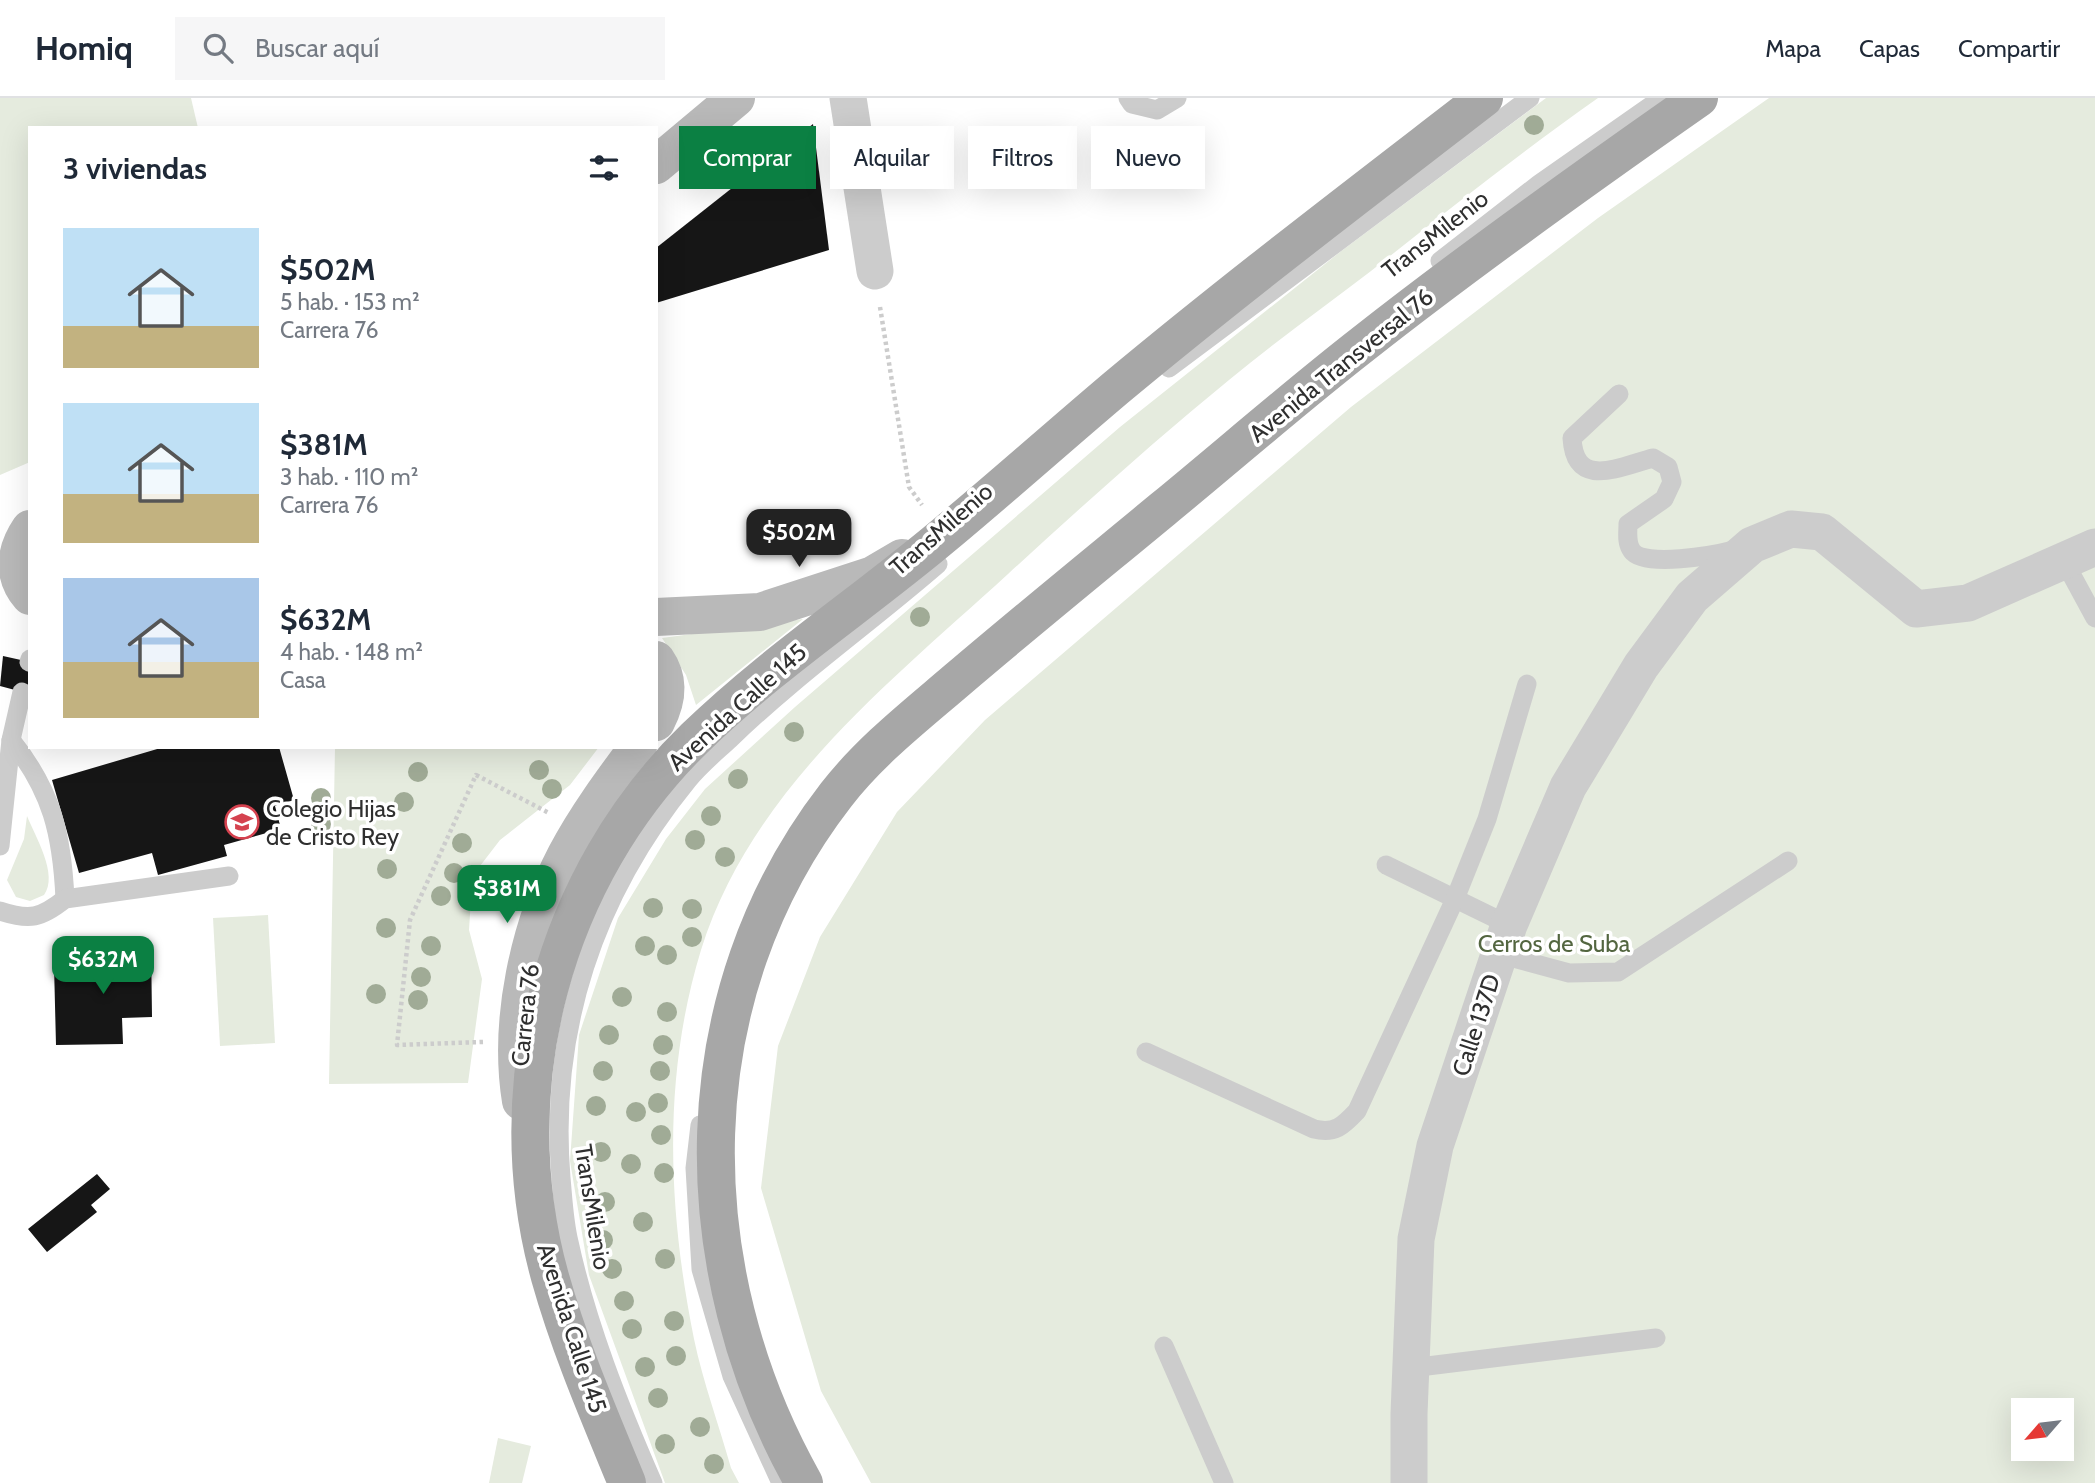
<!DOCTYPE html>
<html lang="es">
<meta charset="utf-8">
<style>
body{margin:0;font-family:Cabin,sans-serif;background:#f6f6f7;color:#1f2937;height:100vh;display:flex;flex-direction:column;font-size:26px;white-space:nowrap}
*{box-sizing:border-box;margin:0}
p{font-size:23px;color:#747a83}
.icon{flex:none;width:38px;height:38px;fill:none;stroke:currentColor;stroke-width:2;stroke-linecap:round;stroke-linejoin:round}
.map{position:relative;flex:1;overflow:hidden}
.panel{position:absolute;left:28px;top:28px;width:630px;height:623px;display:flex;flex-direction:column;background:#fff;border-radius:0px;box-shadow:0 7px 28px #0002}
.panel>*{flex:none}
.top-card{position:absolute;left:679px;top:28px;width:665px;height:63px;display:flex;gap:14px}
.needle{width:46px;rotate:242deg}
.tools{position:absolute;left:2011px;top:1300px;display:grid;gap:14px}
.tools a{display:grid;place-items:center;width:63px;height:63px;border-radius:0px;background:#fff;box-shadow:0 7px 28px #0002;font-size:35px}
.price{position:absolute;translate:-50% -60px;padding:0 16px;border-radius:14px;background:#0b8043;color:#fff;font-size:23px;line-height:46px;filter:drop-shadow(0 2px 4px #0008)}
.price::after{content:'';position:absolute;left:50%;top:42px;width:21px;height:16px;margin-left:-10px;background:inherit;clip-path:polygon(0 0,100% 0,50% 100%)}
.price.current{background:#222;color:#fff}
ul{padding:0;list-style:none}
li{display:flex;align-items:center;gap:21px;height:175px;padding:0 35px}
li span{display:grid;place-items:center;flex:none;width:196px;height:140px;border-radius:0px;color:#555}
li>.icon{margin-inline-start:auto}
span .icon{width:84px;height:84px;fill:#fffc;stroke-width:1}
li b{font-size:30px}
h2{display:flex;justify-content:space-between;align-items:center;height:84px;padding:0 35px;font-size:30px}
.chip{padding:0 24px;border-radius:0px;background:#fff;box-shadow:0 7px 28px #0002;font-size:24px;line-height:63px}
.chip.current{background:#0b8043;color:#fff}
header{display:flex;align-items:center;gap:42px;box-sizing:border-box;height:98px;padding:0 35px;background:#fff;border-bottom:2px solid #e0e1e3}
header strong{font-size:33px}
nav{display:flex;gap:38px;margin-inline-start:auto;font-size:24px}
.search{width:490px;height:63px;background:#f6f6f7;display:flex;align-items:center;gap:18px;box-sizing:border-box;padding:0 24px;border-radius:0px;color:#747a83;font-size:26px}
.map>svg:first-child{display:block}
.green{fill:#e5ebde;fill-rule:evenodd}
.building{fill:#161616}
.lines{fill:none;stroke-linecap:round;stroke-linejoin:round}
.path{stroke:#ccc;stroke-width:4.5;stroke-dasharray:3.5 3.5;stroke-linecap:butt}
.lane{stroke:#ccc;stroke-width:19}
.street{stroke:#ccc;stroke-width:37}
.secondary{stroke:#b9b9b9;stroke-width:38}
.primary{stroke:#a7a7a7;stroke-width:38}
.tree{fill:#a0ab96}
.labels{text-anchor:middle;dominant-baseline:central;stroke-width:7;stroke-linejoin:round;paint-order:stroke}
.street-label{font-size:24px;fill:#2f2f2f;stroke:#fff}
.poi-label{font-size:24px;fill:#2f2f2f;stroke:#fff;text-anchor:start}
.park-label{font-size:24px;fill:#536640;stroke:#fff}
</style>
<header>
<strong>Homiq</strong>
<div class="search"><svg class="icon" aria-label="search" viewBox="0 0 24 24"><circle cx="10" cy="10" r="6"/><path d="M15 15l6 6"/></svg>Buscar aquí</div>
<nav><a>Mapa</a><a>Capas</a><a>Compartir</a></nav>
</header>
<div class="map">
<svg width="2095" height="1385" viewBox="0 0 2095 1385">
<rect width="100%" height="100%" fill="#fff"/>
<!-- green -->
<g class="green">
<path d="M0,0H191L198,30H30V364L0,377Z"/>
<path d="M1546,0H1598C1520,55 1446,114 1371,173C1324,209 1275,244 1229,282C1153,344 1080,410 1008,476C889,585 751,692 701,852C662,979 668,1112 694,1241C703,1284 719,1327 731,1370L739,1385H665L589,1177L570,1063L579,937L618,820L666,741L705,691L795,609L1120,329L1340,154Z"/>
<path d="M1769,0H2095V1385H871L821,1293L761,1090L778,948L820,839L897,714L985,622L1351,309L1598,120ZM2023,1312H2062V1351H2023Z"/>
<path d="M803,521L696,607L686,577L662,540Z"/>
<path d="M335,649H599L570,687L500,742L480,768L471,801L469,832L482,881L468,985L329,986Z"/>
<path d="M27,718C35,738 59,777 44,797L30,803L16,799L7,782L24,741Z"/>
<path d="M268,817L275,945L220,948L213,820Z"/>
<path d="M498,1340L531,1348L522,1385H489Z"/>
</g>
<!-- building -->
<g class="building">
<path d="M813,26L829,152L656,205V150Z"/>
<path d="M3,558L30,564V596L0,588Z"/>
<path d="M164,649H279L294,702L275,708L281,731L224,747L227,758L158,777L152,755L79,775L52,682Z"/>
<path d="M124,845H151L152,919L122,920L123,946L56,947L54,867H101V856L121,855Z"/>
<path d="M97,1076L110,1091L91,1107L97,1114L47,1154L28,1131Z"/>
</g>
<g class="lines">
<!-- path -->
<g class="path">
<path d="M880,209L909,389L922,407"/>
<path d="M483,944L397,947L410,822L476,677L549,715"/>
</g>
<!-- lane -->
<g class="lane">
<path d="M1128,0L1132,6L1157,12L1177,0"/>
<path d="M1440,163L1539,86L1662,0"/>
<path d="M1169,270L1530,0"/>
<path d="M1619,296L1572,340C1575,392 1619,369 1653,360L1668,369L1672,384L1664,401L1628,426C1628,435 1626,445 1632,453C1644,470 1715,457 1734,452"/>
<path d="M2063,461L2095,520"/>
<path d="M29,564L30,561"/>
<path d="M11,642C52,693 62,736 65,801"/>
<path d="M0,748L11,642L22,594"/>
<path d="M1386,767L1509,827"/>
<path d="M0,813C30,823 41,820 65,801L229,778"/>
<path d="M1499,856L1569,875L1618,874L1788,763"/>
<path d="M1146,954L1314,1031C1335,1036 1343,1028 1357,1013L1455,801L1487,721L1527,586"/>
<path d="M700,1027L695,1070L701,1171L732,1278L781,1385"/>
<path d="M1164,1248L1224,1385"/>
<path d="M1411,1270L1656,1240"/>
<path d="M653,1385C619,1307 587,1227 569,1144C564,1124 563,1101 561,1080C549,932 594,797 688,682C700,667 716,654 730,641C795,578 870,525 938,466"/>
</g>
<!-- street -->
<g class="street">
<path d="M848,0L875,173"/>
<path d="M1409,1385V1316L1416,1141L1435,1048L1509,827L1568,689L1641,568L1692,499L1752,447L1791,431L1822,434L1916,511L1968,505L2095,449"/>
</g>
<!-- secondary -->
<g class="secondary">
<path d="M656,67L736,0"/>
<path d="M30,431C15,453 12,477 30,498"/>
<path d="M656,519L760,514L873,477L902,460"/>
<path d="M656,562C670,582 667,603 656,624"/>
<path d="M521,1003C508,923 529,828 566,757C586,719 612,684 638,649"/>
</g>
<!-- primary -->
<g class="primary">
<path d="M627,1385C599,1317 570,1250 550,1179C497,989 553,778 695,640C771,566 862,506 943,438C1002,389 1059,338 1117,289C1237,189 1361,95 1484,0"/>
<path d="M804,1385C682,1169 681,897 836,697C870,653 915,618 957,582C1025,524 1094,468 1163,411C1230,356 1295,299 1363,246C1472,160 1586,79 1699,0"/>
</g>
</g>
<!-- trees -->
<g class="tree">
<circle cx="1534" cy="27" r="10"/>
<circle cx="920" cy="519" r="10"/>
<circle cx="794" cy="634" r="10"/>
<circle cx="539" cy="672" r="10"/>
<circle cx="418" cy="674" r="10"/>
<circle cx="738" cy="681" r="10"/>
<circle cx="552" cy="691" r="10"/>
<circle cx="321" cy="700" r="10"/>
<circle cx="404" cy="704" r="10"/>
<circle cx="711" cy="718" r="10"/>
<circle cx="321" cy="726" r="10"/>
<circle cx="695" cy="742" r="10"/>
<circle cx="462" cy="745" r="10"/>
<circle cx="725" cy="759" r="10"/>
<circle cx="387" cy="771" r="10"/>
<circle cx="454" cy="775" r="10"/>
<circle cx="441" cy="798" r="10"/>
<circle cx="653" cy="810" r="10"/>
<circle cx="692" cy="811" r="10"/>
<circle cx="386" cy="830" r="10"/>
<circle cx="692" cy="839" r="10"/>
<circle cx="431" cy="848" r="10"/>
<circle cx="645" cy="848" r="10"/>
<circle cx="667" cy="857" r="10"/>
<circle cx="421" cy="879" r="10"/>
<circle cx="376" cy="896" r="10"/>
<circle cx="622" cy="899" r="10"/>
<circle cx="418" cy="902" r="10"/>
<circle cx="667" cy="914" r="10"/>
<circle cx="609" cy="937" r="10"/>
<circle cx="663" cy="947" r="10"/>
<circle cx="603" cy="973" r="10"/>
<circle cx="660" cy="973" r="10"/>
<circle cx="658" cy="1005" r="10"/>
<circle cx="596" cy="1008" r="10"/>
<circle cx="636" cy="1014" r="10"/>
<circle cx="661" cy="1037" r="10"/>
<circle cx="601" cy="1054" r="10"/>
<circle cx="631" cy="1066" r="10"/>
<circle cx="664" cy="1075" r="10"/>
<circle cx="605" cy="1104" r="10"/>
<circle cx="643" cy="1124" r="10"/>
<circle cx="603" cy="1142" r="10"/>
<circle cx="665" cy="1161" r="10"/>
<circle cx="612" cy="1171" r="10"/>
<circle cx="624" cy="1203" r="10"/>
<circle cx="674" cy="1223" r="10"/>
<circle cx="632" cy="1231" r="10"/>
<circle cx="676" cy="1258" r="10"/>
<circle cx="645" cy="1269" r="10"/>
<circle cx="658" cy="1300" r="10"/>
<circle cx="700" cy="1329" r="10"/>
<circle cx="665" cy="1346" r="10"/>
<circle cx="714" cy="1366" r="10"/>
</g>
<!-- icons -->
<defs>
<symbol id="school-ring" viewBox="-11 -11 22 22"><circle r="9.5" fill="#fff" stroke="#d5424f" stroke-width="1.5"/><path d="M0-5L7-2L0 1L-7-2ZM-4 1L0 2.5L4 1V4Q0 6-4 4Z" fill="#d5424f"/></symbol>
</defs>
<g fill-rule="evenodd">
<use href="#school-ring" x="223" y="705" width="38" height="38"/>
</g>
<g class="labels">
<!-- street labels -->
<g class="street-label">
<text transform="translate(1435 136) rotate(-38)">TransMilenio</text>
<text transform="translate(1341 267) rotate(-39)">Avenida Transversal 76</text>
<text transform="translate(941 431) rotate(-41)">TransMilenio</text>
<text transform="translate(737 609) rotate(-42)">Avenida Calle 145</text>
<text transform="translate(525 917) rotate(-84)">Carrera 76</text>
<text transform="translate(1476 927) rotate(-72)">Calle 137D</text>
<text transform="translate(593 1109) rotate(81)">TransMilenio</text>
<text transform="translate(572 1230) rotate(72)">Avenida Calle 145</text>
</g>
<!-- poi labels -->
<g class="poi-label">
<text x="266" y="710">Colegio Hijas<tspan x="266" dy="28">de Cristo Rey</tspan></text>
</g>
<!-- park labels -->
<g class="park-label">
<text x="1554" y="845">Cerros de Suba</text>
</g>
</g>
</svg>
<div class="tools">
<a><svg class="needle" viewBox="-14 -14 28 28"><path d="M0-13l5 13h-10z" fill="#e53935"/><path d="M0 13l5-13h-10z" fill="#747a83"/></svg></a>
</div>
<b class="price current" style="left:799px;top:471px">$502M</b>
<b class="price" style="left:507px;top:827px">$381M</b>
<b class="price" style="left:103px;top:898px">$632M</b>
<div class="top-card">
<a class="chip current">Comprar</a>
<a class="chip">Alquilar</a>
<a class="chip">Filtros</a>
<a class="chip">Nuevo</a>
</div>
<section class="panel">
<h2>3 viviendas<svg class="icon" aria-label="filters" viewBox="0 0 24 24"><path d="M4 7h16M4 17h16"/><circle cx="9" cy="7" r="2"/><circle cx="15" cy="17" r="2"/></svg></h2>
<ul>
<li><span style="background:linear-gradient(#bfe0f5 70%,#c2b280 0)"><svg class="icon" aria-label="home" viewBox="0 0 24 24"><path d="M3 11l9-7 9 7M6 9v11h12V9"/></svg></span><div><b>$502M</b><p>5 hab. · 153 m²</p><p>Carrera 76</p></div></li>
<li><span style="background:linear-gradient(#bfe0f5 65%,#c2b280 0)"><svg class="icon" aria-label="home" viewBox="0 0 24 24"><path d="M3 11l9-7 9 7M6 9v11h12V9"/></svg></span><div><b>$381M</b><p>3 hab. · 110 m²</p><p>Carrera 76</p></div></li>
<li><span style="background:linear-gradient(#a9c7e8 60%,#c2b280 0)"><svg class="icon" aria-label="home" viewBox="0 0 24 24"><path d="M3 11l9-7 9 7M6 9v11h12V9"/></svg></span><div><b>$632M</b><p>4 hab. · 148 m²</p><p>Casa</p></div></li>
</ul>
</section>
</div>
